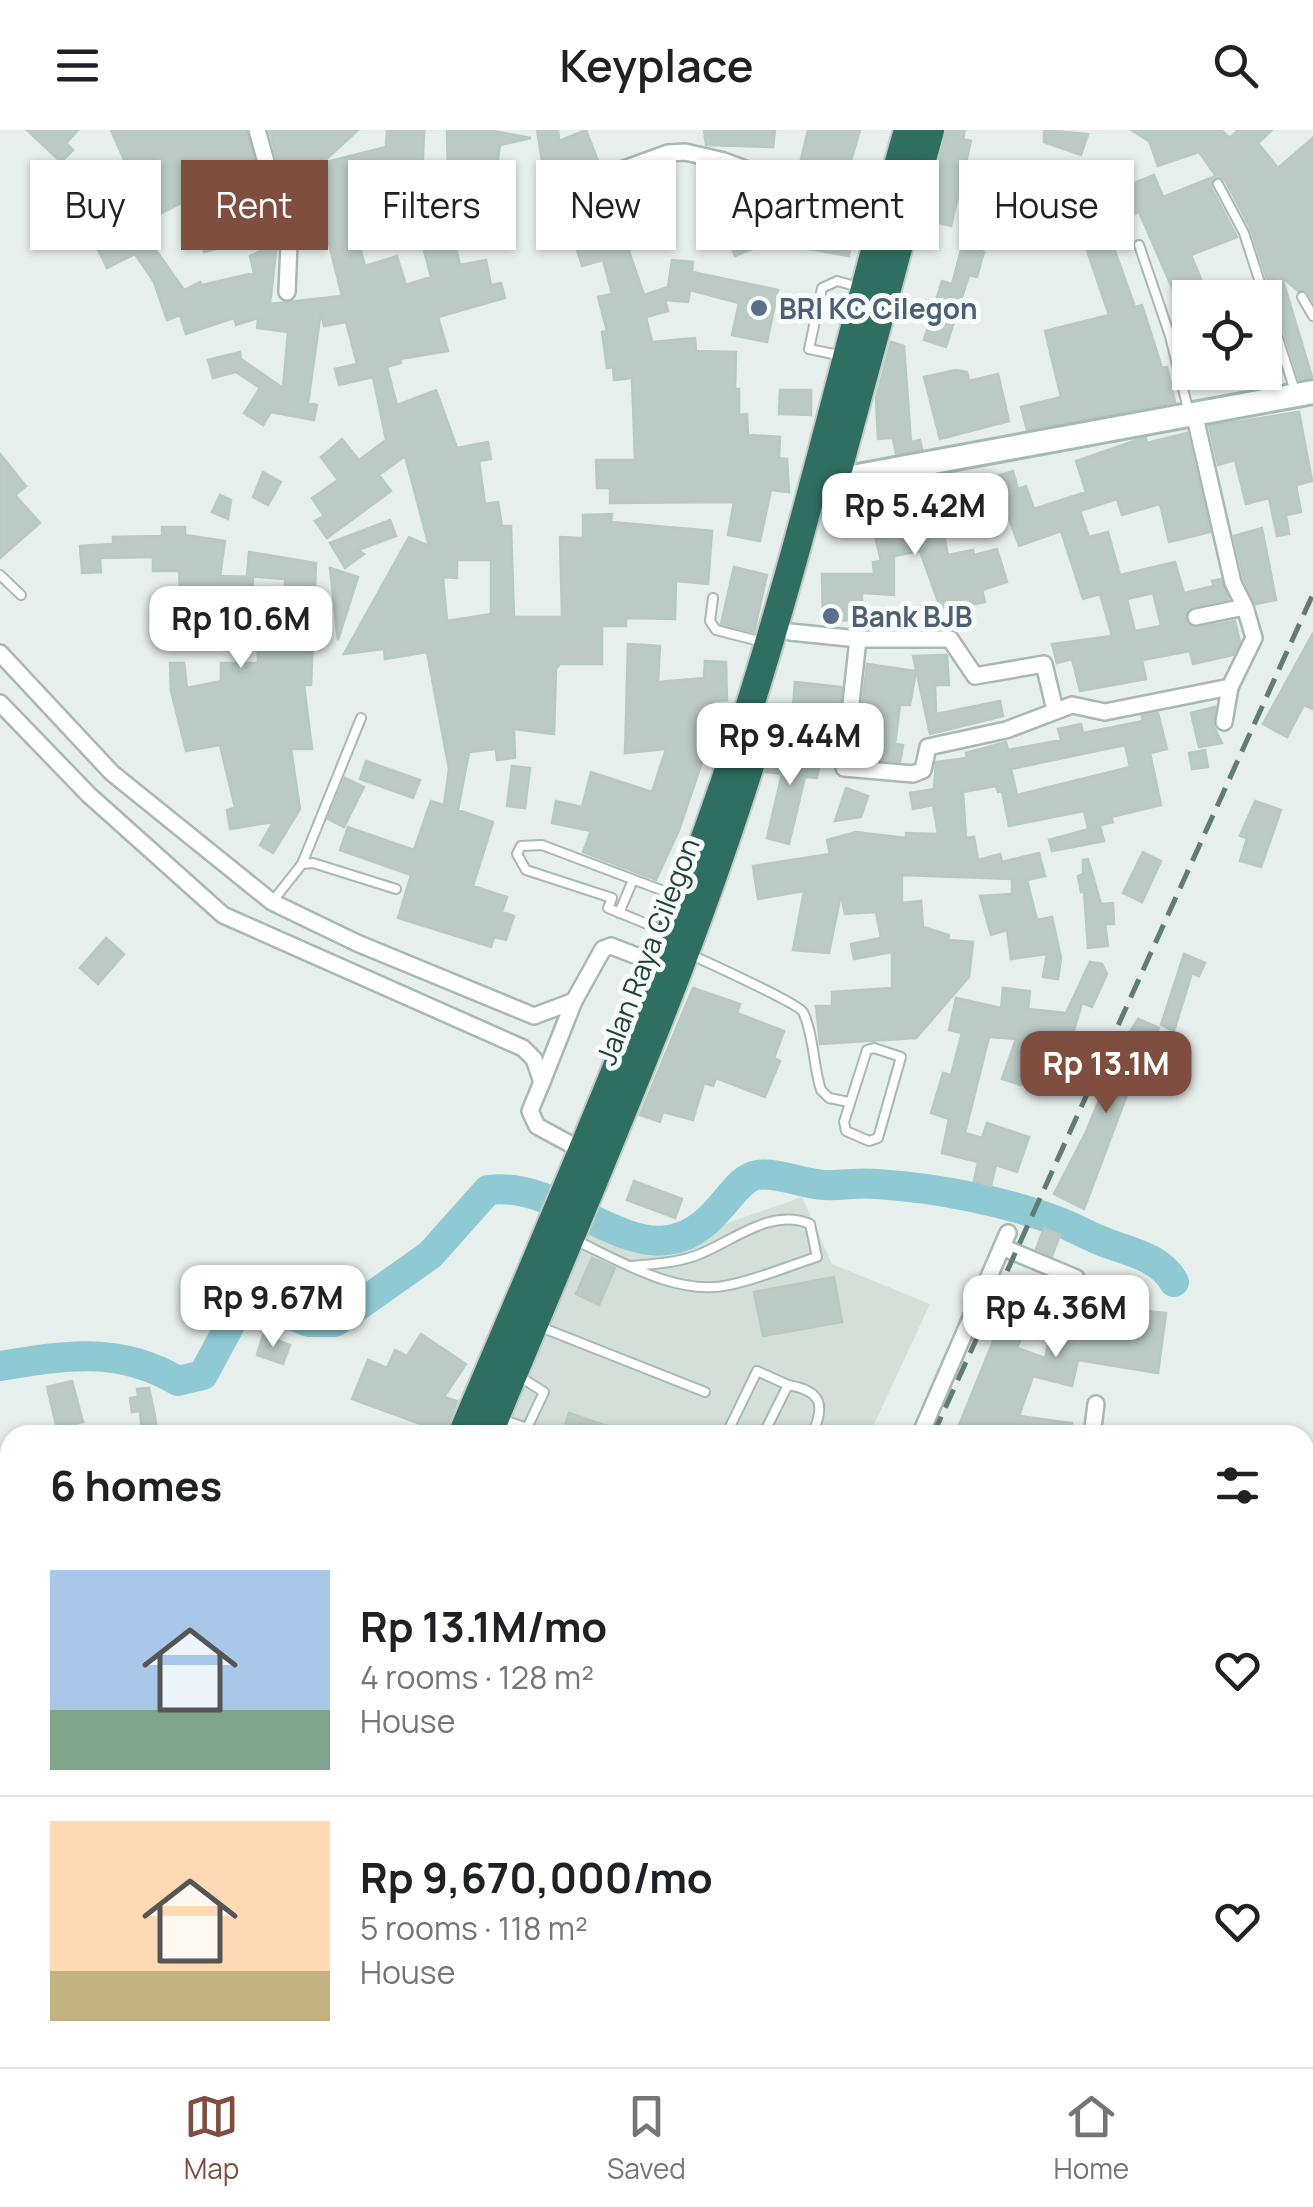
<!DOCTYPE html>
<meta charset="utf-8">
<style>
body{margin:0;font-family:Manrope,sans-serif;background:#f2f2f2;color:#202124;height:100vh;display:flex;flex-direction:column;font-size:38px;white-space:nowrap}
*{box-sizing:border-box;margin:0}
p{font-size:32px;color:#757577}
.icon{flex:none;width:55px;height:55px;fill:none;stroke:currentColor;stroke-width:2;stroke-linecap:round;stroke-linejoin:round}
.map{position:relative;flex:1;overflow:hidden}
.sheet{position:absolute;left:0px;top:1295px;width:1315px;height:642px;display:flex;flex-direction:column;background:#fff;border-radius:30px 30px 0 0;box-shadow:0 2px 8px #0004}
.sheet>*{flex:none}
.guide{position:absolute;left:30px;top:30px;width:1255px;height:90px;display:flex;gap:20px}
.tools{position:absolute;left:1172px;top:150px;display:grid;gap:20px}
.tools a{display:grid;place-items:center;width:110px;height:110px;border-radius:0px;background:#fff;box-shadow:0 2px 8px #0004;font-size:50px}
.price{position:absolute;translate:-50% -85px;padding:0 22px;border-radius:20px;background:#fff;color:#222;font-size:32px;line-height:65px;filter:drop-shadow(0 2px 5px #0008)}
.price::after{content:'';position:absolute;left:50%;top:60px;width:30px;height:22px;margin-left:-15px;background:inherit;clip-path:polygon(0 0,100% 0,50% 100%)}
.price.selected{background:#7f4e3f;color:#fff}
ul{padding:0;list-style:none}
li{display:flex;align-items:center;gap:30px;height:250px;padding:0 50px}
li+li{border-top:2px solid #e0e0e0}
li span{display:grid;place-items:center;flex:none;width:280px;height:200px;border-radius:0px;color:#555}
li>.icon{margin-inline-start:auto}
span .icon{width:120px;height:120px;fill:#fffc;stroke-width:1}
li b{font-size:42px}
h2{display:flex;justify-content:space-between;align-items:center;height:120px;padding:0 50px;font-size:42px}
.tag{padding:0 35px;border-radius:0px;background:#fff;box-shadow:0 2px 8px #0004;font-size:35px;line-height:90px}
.tag.selected{background:#7f4e3f;color:#fff}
header{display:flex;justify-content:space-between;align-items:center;height:130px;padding:0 50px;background:#fff;font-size:45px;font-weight:600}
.tabs{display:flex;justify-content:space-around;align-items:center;height:140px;border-top:2px solid #e0e0e0;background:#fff;font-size:28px;color:#757577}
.tabs a{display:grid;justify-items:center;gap:5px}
.tabs .selected{color:#7f4e3f}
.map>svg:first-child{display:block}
.built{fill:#d4dfda}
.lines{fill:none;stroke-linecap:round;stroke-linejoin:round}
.river{stroke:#8ec9d4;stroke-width:30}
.building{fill:#bbcac4;stroke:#b8c9c2;stroke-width:2.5;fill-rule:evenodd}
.lane-casing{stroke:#a8b8b2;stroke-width:12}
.street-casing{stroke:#a8b8b2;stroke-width:20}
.secondary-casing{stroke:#a4bbb3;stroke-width:28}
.highway-casing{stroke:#c2cac8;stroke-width:32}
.lane{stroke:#fff;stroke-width:8}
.street{stroke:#fff;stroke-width:15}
.secondary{stroke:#fff;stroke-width:22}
.highway{stroke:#2f6f62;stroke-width:28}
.rail{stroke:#5f7d75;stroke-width:5;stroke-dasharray:20 10;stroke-linecap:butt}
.service-dot{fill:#5c6f8a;stroke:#f7fbf9;stroke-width:4}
.labels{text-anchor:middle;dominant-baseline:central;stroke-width:10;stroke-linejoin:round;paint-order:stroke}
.service-label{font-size:28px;font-weight:bold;fill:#4e5e75;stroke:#f7fbf9;text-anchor:start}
.street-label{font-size:28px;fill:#24423a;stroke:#f7fbf9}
</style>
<header><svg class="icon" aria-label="menu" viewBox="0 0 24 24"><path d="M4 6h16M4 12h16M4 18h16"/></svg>Keyplace<svg class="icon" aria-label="search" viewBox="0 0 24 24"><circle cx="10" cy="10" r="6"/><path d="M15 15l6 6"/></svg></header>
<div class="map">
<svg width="1313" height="1937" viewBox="0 0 1313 1937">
<rect width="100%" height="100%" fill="#e6efeb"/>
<!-- built -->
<path class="built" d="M802,1067L832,1134L930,1174L869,1305H502L595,1078L653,1119Z"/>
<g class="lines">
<!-- river -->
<path class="river" d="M0,1236C65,1225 119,1216 178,1251L203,1245L239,1178L265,1176L309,1192H335L430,1125L488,1060C553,1051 613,1118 668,1110C717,1103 731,1049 757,1045C778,1042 803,1054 824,1055C842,1056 859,1052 877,1054C937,1058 1006,1071 1062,1093C1077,1099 1090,1107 1104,1112C1130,1122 1160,1127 1174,1152"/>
</g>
<!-- building -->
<g class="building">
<path d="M27,0H78L66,13L73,20L61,32Z"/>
<path d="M111,0H246L275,105L204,122L191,68L150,89Z"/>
<path d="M269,0H358L322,33L386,17L387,0H424L422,52L448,51L447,0H488L531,8L500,15L497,36L466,32L468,76L446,77L460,135L486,130L491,155L501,153L505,168L438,187L448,221L400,229L401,233L387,237L397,275L436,260L457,318L488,312L491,329L479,331L485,374L498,372L502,396H511L514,487H562L560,407L583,408V385L612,384L611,392L712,401L708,454L676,451L675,489L626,488V496H602V534H560L556,539L554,604L514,599L515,628L497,630L496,619L469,622L458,680L493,692L473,756L507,767L502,782L514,786L506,810L494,807L491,817L398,788L411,745L340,720L348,697L414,720L431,671L444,675L449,639L427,522L385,529L384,519L344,524L409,407L429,416L405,326L379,345L391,361L327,408L315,391L324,386L312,368L338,350L321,327L342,309L359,330L386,310L373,247L339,255L335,239L357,234L346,192L324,196L321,181L308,273L317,275L314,290L271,282L263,295L244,283L260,258L236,242L213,248L208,230L240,222L241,229L283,258L288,202L257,198L258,188L236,195L234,188L186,204L180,185L167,190L154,152L135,124L107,138L94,111L134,89L184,160L200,152L202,155L254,143L250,126L277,113L270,174L342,166L319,74L292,82ZM396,90H406L411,108L420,105L431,147L406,155L397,126L365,136L356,102ZM457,430H491V484L447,491L443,447L457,448Z"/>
<path d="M537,0H558L559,11L586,0L600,36L591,50L607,89L617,86L644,165L668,157L672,130L693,132L692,142L778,160L767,212L732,205L739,173L690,160L688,172L665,170L668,181L646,187L652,212L695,208L696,221L736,222L735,259H739V285L747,284L748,305L780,307L779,328L787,329L789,362L771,360L760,411L728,405L734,372L610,373V358H597L596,330H635L632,248L614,250L613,237L607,238L602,202L607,201L598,167L612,164L603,130L582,136L568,90L578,87L562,40L544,43Z"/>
<path d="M704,0H775L773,17L706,15Z"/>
<path d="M808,0H860L849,38L877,45L870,70L797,46Z"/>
<path d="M947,0H965L963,9L971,11L951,96L924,89Z"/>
<path d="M1044,0L1088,4L1081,25L1044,12Z"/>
<path d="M1131,0H1221L1230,8L1238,0H1272L1258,13L1278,38L1313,8V171L1307,161H1298L1282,147L1312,247L1299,249L1251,100L1225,50L1217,47L1211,57L1237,107L1191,125L1201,149L1190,153V206L1186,207L1173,160L1139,82L1106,96L1135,177L1142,175L1162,238L1167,237L1175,272L1027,300L1021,277L1061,267L1045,201L1109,185L1082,106L1068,80L1154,45L1163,67L1216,46L1199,22L1158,36L1149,11Z"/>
<path d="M1044,37H1069L1068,59L1044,58Z"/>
<path d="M771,60L780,64L796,101L735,126L717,82Z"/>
<path d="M805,78L855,92L849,126L798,117Z"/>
<path d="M962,116L984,122L977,147L969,145L946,217L924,210L942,151L952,154Z"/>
<path d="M891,212L904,216L911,312L920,310L922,319L896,324L893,308L878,309L876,268Z"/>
<path d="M956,240L967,242L969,251L998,244L1009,291L940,309L924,247Z"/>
<path d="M780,260H811V285L779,284Z"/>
<path d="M1299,282L1312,351L1296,355L1301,382L1286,385L1289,404L1277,406L1269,368L1246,374L1235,330L1218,335L1209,296Z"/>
<path d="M1187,303L1210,402L1169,412L1160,374L1122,385L1117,369L1080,381L1089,407L1108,402L1120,445L1175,432L1184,463L1214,456L1212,451L1221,449L1228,469L1193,476L1185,490L1197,498L1235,491L1240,512L1233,525L1193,534L1190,521L1142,530L1146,549L1080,561L1072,529L1057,533L1052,514L1112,506L1100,464L1083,469L1061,401L1019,416L994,347L1013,341L1018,359L1026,356L1034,379L1086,362L1076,331L1140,309L1146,308L1147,313ZM1153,463L1161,496L1135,501L1127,469Z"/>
<path d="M0,324L26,356L15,365L40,393L0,428Z"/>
<path d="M263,342L281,352L268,375L253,367Z"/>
<path d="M950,355L957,387L941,391L948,425L973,420L974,425L997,419L1007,452L982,460L985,472L941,480L920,421L894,426V465L862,463V490L823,491L822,444H874L873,432L881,431L868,378Z"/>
<path d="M220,365L231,370L228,389L212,382Z"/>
<path d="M864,366L866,382L841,385L839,369Z"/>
<path d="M390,390L396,406L358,420L364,424L345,438L330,413Z"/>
<path d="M162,397H185V405L225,411L220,446L253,447L252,478L285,476V449L247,446L249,422L316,433L311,555H304L312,619H291L300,679L273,723L260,715L273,692L230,699L227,680L235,678L220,615L186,621L171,561L170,533H184L187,558L221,551V533H258L257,506L230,508L228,473L181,476L179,441H153V427L100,428L101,442L82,443L80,416L113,414V407L162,406Z"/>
<path d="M1262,398L1276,470L1256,474L1244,449L1234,406Z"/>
<path d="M734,437L767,445L754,502L721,494Z"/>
<path d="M330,438L358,447L338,510Z"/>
<path d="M176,475L181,510L160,511L155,477Z"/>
<path d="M1313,503V579L1304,575L1287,607L1263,594Z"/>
<path d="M628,514L660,516L658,552L704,548L705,531L726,532L727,570L713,571L715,594L679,700L656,750L583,722L591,701L552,693L556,671L582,677L591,642L652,662L666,619L625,623Z"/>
<path d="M947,525L949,555H935L936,584L1000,571L1003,586L930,604L913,526Z"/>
<path d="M867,534L916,541L910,575H900L895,614L903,615L900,632L859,628L866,586H861Z"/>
<path d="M795,552L842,557L839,581L793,576Z"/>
<path d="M1215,577L1213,595L1222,613L1199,617L1191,583Z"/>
<path d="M1158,583L1167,619L1150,623L1161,675L1111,687L1113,692L1088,698L1084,681L1009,696L1002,661L998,662L996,656L963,662L966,708L974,707L978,730L1000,724L1002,732L1039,723L1045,746L1027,750L1037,790L1052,787L1061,828L1058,849L1043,847L1047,824L1011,829L1007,800L991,805L980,766L1012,764V749L902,745V773L921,771L923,797L949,805L948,810L973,812L969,847L916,908L820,914L816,876H832V862L892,858V822L854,829L851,814L881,808L876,782L845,784L841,764L829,823L793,820L804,761L758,769L753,736L830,724L827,710L856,702L906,708V703L938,704L933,675L913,679L910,663L934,659L936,632L967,628L966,623L1006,612L1008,620L1061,610L1058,599L1081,594L1083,603L1143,591L1142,586ZM1125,615L1130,637L1017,665L1011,639Z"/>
<path d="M774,618L821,624L817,648L805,647L789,714L767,708L782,644L766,642Z"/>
<path d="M1205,620L1208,637L1192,639L1189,623Z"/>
<path d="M366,631L420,650L413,668L360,649Z"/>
<path d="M512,636L530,638L525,678L507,676Z"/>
<path d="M345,648L364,657L344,697L328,689Z"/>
<path d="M846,658L868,666L861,687L835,691Z"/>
<path d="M1255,671L1281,680L1261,737L1240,731L1247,708L1240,706Z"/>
<path d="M1100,696L1104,711L1052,721L1049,710Z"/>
<path d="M1143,722L1161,731L1142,772L1123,763Z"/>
<path d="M1088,729L1101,774L1113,773L1114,794H1105L1108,816L1088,818L1084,761L1081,762L1078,746L1083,744V730Z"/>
<path d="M106,808L124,824L98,854L80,838Z"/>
<path d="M1184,824L1205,833L1199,846L1192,843L1174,901L1161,895Z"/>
<path d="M1090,832L1102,834L1107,844L1092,877L1082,873L1068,920L1048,961L1023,950L1021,955L1002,949L1016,909L989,907L965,1003L982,1008L987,993L1029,1007L1017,1042L996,1035L991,1056L974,1051L978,1032L942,1023L949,989L931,983L943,943L951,945L962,903L949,900L956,868L1001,878L1003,858L1030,861L1028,879L1066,883Z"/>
<path d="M693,858L740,874L737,883L784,901L774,928L780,931L765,967L716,948L713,956L704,953L693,990L663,982L660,992L640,985Z"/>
<path d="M1138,889L1159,898L1128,962L1084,1079L1054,1064L1086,1002L1120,918Z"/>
<path d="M634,1051L682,1069L675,1088L627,1070Z"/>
<path d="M1044,1098L1060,1105L1052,1126L1036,1119Z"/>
<path d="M592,1128L615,1138L599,1175L576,1164Z"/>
<path d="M834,1147L842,1192L763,1206L754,1162Z"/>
<path d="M1062,1154L1080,1158L1077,1173L1166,1183L1158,1243L1078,1230L1072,1256L1033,1246L1019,1286L1072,1293L1071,1305H955L1012,1165L1036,1176L1017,1218L1045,1228Z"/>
<path d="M421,1204L466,1234L444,1267L457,1271L445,1303L352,1269L368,1230L387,1238L395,1220L407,1226Z"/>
<path d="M263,1205L290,1215L283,1234L257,1225Z"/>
<path d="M72,1251L83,1292L57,1298L47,1257Z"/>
<path d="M149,1258L155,1286L157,1305H142L140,1281L132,1282L130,1268L138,1267L137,1259Z"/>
<path d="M569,1283L627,1303V1305H562Z"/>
</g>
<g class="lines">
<defs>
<g id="lane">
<path d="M1218,54L1244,103L1295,261"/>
<path d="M1139,115L1170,206L1189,283"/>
<path d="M1238,165V168"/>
<path d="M1302,167L1313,186"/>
<path d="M843,226L809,219L822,158L837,151L859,157"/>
<path d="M1260,242L1267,266"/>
<path d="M0,445L21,465"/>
<path d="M713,468L710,491L716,500L763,512"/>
<path d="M302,734L361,588"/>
<path d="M272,772L302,734L313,733L396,759"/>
<path d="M619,783L633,750"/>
<path d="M664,801L608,778L612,768L526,740L517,724L521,716L542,715L677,766"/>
<path d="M691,825C707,832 799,874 803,882C814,905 813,936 821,960L829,968L849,972"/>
<path d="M874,918L901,927L878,1008L869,1011L846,1001L844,992L867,920Z"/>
<path d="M575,1110C618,1130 678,1167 729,1155C759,1149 788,1136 817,1127L810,1094C772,1077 733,1111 700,1124C678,1133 654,1134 631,1136"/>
<path d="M538,1196L705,1262"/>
<path d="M501,1289L527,1298L544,1262L517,1245"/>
<path d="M726,1305L757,1241L788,1255"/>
<path d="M763,1305L788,1255C823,1261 825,1276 812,1305"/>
</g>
<g id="street">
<path d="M257,0L289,113L287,162"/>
<path d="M602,47L668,23L685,22L724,31L882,90"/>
<path d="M1195,287L1233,453L1245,477L1196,487"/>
<path d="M790,502L858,509L844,638L913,644L923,640L928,617L1006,600L1072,575L1105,582L1230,557L1254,508L1245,477"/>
<path d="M858,509H950L975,546L1044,534L1055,580"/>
<path d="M0,523L112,643L272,772L357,813L534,886L574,871L603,819L611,816L655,833"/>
<path d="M0,573L89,665L223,785L523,918L534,929L542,952L530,981L537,996L583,1021"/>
<path d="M1224,592L1230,557"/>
<path d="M542,952L574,871"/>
<path d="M1002,1117L1076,1148"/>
<path d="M920,1305L1008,1103"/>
<path d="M1092,1305L1096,1274"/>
<path d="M1305,1910L1310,1937"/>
<path d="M911,1928L914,1937"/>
<path d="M640,1937L644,1928"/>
</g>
<path id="secondary" d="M817,348L836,350L1313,262"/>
<g id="highway">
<path d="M839,336L930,0"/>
<path d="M462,1305C553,1090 648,875 724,654C798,440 846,218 908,0"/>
<path d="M488,1305C584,1070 690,837 763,593"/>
<path d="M249,1937L254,1928"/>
<path d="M275,1937L278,1928"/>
</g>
</defs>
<!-- lane casing -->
<use href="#lane" class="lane-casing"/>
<!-- street casing -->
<use href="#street" class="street-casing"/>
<!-- secondary casing -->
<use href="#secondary" class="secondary-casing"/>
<!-- highway casing -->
<use href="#highway" class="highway-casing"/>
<!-- lane -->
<use href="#lane" class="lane"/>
<!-- street -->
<use href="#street" class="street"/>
<!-- secondary -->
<use href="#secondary" class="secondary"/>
<!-- highway -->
<use href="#highway" class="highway"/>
<!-- rail -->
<g class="rail">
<path d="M933,1305L1313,464"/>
<path d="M654,1937L658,1928"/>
</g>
</g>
<!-- markers -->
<g class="service-dot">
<circle cx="759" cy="178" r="10"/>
<circle cx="831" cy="486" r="10"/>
</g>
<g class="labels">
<!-- service labels -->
<g class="service-label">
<text x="779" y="178">BRI KC Cilegon</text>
<text x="851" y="486">Bank BJB</text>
</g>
<!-- street labels -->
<g class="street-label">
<text transform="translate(647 821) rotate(-69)">Jalan Raya Cilegon</text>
</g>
</g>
</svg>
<div class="tools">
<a><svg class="icon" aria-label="locate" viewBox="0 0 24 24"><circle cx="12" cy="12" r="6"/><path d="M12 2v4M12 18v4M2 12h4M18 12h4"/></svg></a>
</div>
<b class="price" style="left:915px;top:428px">Rp 5.42M</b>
<b class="price" style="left:241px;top:541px">Rp 10.6M</b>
<b class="price" style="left:790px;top:658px">Rp 9.44M</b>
<b class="price selected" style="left:1106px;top:986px">Rp 13.1M</b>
<b class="price" style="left:273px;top:1220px">Rp 9.67M</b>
<b class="price" style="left:1056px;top:1230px">Rp 4.36M</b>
<div class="guide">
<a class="tag">Buy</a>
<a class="tag selected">Rent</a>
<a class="tag">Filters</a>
<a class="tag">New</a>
<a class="tag">Apartment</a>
<a class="tag">House</a>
</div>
<section class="sheet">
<h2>6 homes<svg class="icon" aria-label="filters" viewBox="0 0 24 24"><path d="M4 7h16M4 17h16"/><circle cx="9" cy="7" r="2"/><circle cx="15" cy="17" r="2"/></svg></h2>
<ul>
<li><span style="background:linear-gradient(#a9c7e8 70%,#7fa58c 0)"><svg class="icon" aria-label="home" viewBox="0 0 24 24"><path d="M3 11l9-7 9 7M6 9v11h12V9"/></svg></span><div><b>Rp 13.1M/mo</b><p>4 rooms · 128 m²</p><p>House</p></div><svg class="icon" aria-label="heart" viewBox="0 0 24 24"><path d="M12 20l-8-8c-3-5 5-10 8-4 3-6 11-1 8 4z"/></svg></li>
<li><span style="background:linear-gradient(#ffd9b3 75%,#c2b280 0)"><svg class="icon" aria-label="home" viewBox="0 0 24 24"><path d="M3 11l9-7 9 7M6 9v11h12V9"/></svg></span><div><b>Rp 9,670,000/mo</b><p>5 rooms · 118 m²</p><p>House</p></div><svg class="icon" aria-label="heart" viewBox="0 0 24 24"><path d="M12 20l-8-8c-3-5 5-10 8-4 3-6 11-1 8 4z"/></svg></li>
</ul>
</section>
</div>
<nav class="tabs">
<a class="selected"><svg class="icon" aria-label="map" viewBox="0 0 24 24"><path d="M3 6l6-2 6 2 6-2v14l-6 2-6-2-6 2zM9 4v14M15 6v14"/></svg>Map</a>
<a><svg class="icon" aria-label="saved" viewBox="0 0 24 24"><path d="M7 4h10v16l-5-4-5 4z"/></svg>Saved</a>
<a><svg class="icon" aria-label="home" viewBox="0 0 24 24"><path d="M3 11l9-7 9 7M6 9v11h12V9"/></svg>Home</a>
</nav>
